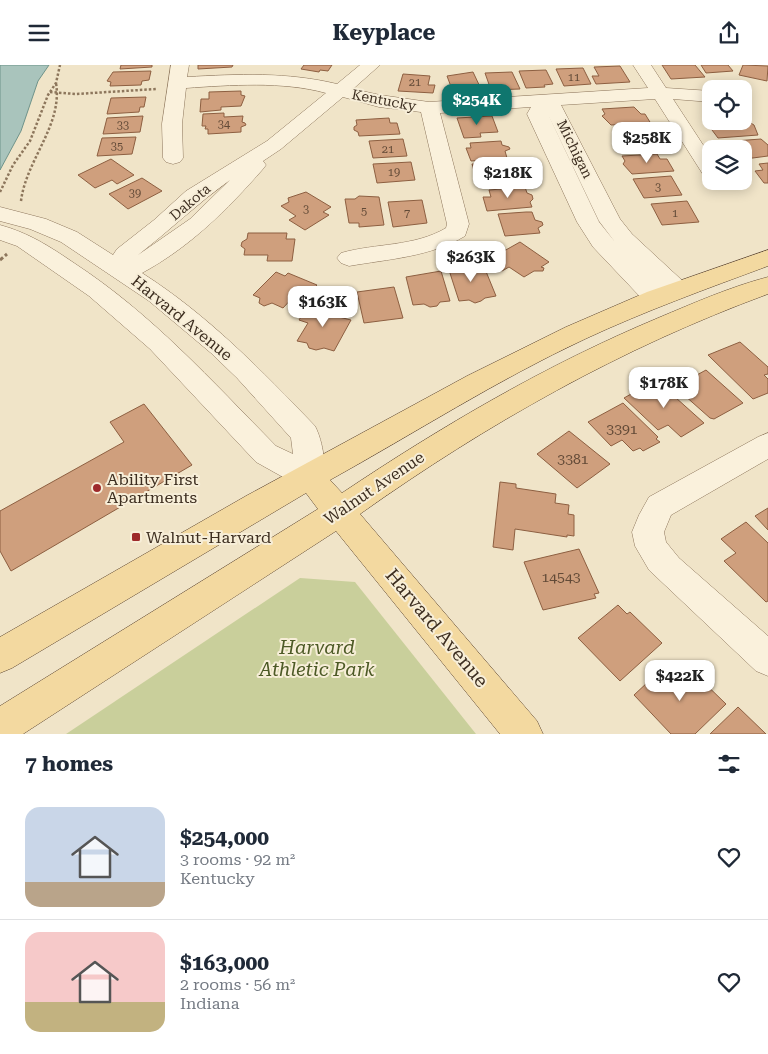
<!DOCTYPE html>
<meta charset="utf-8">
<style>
body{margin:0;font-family:"Roboto Serif",serif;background:#f6f6f7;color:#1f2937;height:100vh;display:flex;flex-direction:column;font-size:19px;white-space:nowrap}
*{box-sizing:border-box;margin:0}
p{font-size:16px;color:#747a83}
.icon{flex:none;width:28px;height:28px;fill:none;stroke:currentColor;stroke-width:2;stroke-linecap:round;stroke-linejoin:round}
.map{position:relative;height:669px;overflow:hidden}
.panel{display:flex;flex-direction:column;background:#fff;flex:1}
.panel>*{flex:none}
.tools{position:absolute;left:702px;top:15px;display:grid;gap:10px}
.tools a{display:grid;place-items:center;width:50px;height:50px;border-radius:10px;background:#fff;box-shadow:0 2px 12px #0003;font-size:25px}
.price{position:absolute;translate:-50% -42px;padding:0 11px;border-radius:10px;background:#fff;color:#222;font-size:16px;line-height:32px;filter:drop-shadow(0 1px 2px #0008)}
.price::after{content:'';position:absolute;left:50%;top:30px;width:15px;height:11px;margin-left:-8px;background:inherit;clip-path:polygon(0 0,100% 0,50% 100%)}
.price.selected{background:#0f766e;color:#fff}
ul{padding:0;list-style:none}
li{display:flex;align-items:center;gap:15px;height:125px;padding:0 25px}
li+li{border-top:1px solid #e0e1e3}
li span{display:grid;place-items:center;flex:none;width:140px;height:100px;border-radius:15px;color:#555}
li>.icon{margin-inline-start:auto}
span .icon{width:60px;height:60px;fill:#fffc;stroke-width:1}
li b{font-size:21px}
h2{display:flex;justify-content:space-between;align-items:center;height:60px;padding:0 25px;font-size:21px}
header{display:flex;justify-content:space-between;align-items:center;height:65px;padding:0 25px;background:#fff;font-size:22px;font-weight:700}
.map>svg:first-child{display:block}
.green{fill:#c9cf9b}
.water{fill:#a9c4bc;stroke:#6f938a}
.building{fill:#cf9f7d;stroke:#8d5f41}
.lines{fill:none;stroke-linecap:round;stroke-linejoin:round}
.minor-casing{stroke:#8d765c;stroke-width:1}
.major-casing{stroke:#5b4430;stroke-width:1}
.path-far1{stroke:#8d765c;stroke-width:2.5;stroke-dasharray:2.5 2;stroke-linecap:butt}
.path{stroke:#8d765c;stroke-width:3;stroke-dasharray:4 2.5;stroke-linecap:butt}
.minor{fill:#faf1dc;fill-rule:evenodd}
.major{fill:#f3d9a0;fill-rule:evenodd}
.poi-dot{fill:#9e2a2b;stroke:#f7eed8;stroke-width:2}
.labels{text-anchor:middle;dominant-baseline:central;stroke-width:4;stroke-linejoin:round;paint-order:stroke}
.far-number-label{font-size:11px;fill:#624a37}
.far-street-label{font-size:14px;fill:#3d2e20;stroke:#f7eed8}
.number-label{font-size:14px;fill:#624a37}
.street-label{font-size:16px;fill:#3d2e20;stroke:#f7eed8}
.poi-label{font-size:16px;fill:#3d2e20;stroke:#f7eed8;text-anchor:start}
.near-street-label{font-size:19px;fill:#3d2e20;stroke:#f7eed8}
.near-park-label{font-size:19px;font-style:italic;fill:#4d5a26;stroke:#f7eed8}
</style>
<header><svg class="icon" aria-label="menu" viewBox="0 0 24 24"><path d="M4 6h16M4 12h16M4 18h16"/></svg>Keyplace<svg class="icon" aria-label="share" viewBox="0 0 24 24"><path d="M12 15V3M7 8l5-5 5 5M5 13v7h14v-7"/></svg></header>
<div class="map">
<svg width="768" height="669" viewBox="0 0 768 669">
<rect width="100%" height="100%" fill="#f0e4c8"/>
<!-- green -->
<path class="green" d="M300,513L355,517L476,669H66Z"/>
<!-- water -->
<path class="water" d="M0,0H49L38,16L21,66L0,105Z"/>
<!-- building -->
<g class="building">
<path d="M121,0H152V2L120,4Z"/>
<path d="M198,0H233L232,2L198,4Z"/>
<path d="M304,0H332L328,6L320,5L319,7L301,4Z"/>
<path d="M662,0H695L705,12L671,14Z"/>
<path d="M701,0H728L733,6L706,8Z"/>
<path d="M743,0L768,1L767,16L739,10Z"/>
<path d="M620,1L630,17L596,19L592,11H599L594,2Z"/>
<path d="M583,3L591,19L564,21L556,4Z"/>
<path d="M546,5L553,19L544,20L545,22L526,23L519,6Z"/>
<path d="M151,6L149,15L142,16L141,20L110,21L111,17L107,16L113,7Z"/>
<path d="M473,7L481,24L453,27L447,11Z"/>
<path d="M512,7L520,24L491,25L485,8Z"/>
<path d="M403,9L430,11L428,20H435L433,28L398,26Z"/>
<path d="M241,26V30L245,31L241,41L221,42V45L200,47L201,34H209V27Z"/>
<path d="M146,32L144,42H140L139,47L107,49L111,33Z"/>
<path d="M634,42L641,49H645L653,62L633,63L630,59L611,60L602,51L605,49L602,44Z"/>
<path d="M224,48V52L243,51L242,57L245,58L246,60L241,62V67L208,69V64H205L206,61H202L203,49Z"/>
<path d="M143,51L140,67L103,69L107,53Z"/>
<path d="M492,51L498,67L480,68L481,72L464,73L457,53Z"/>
<path d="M389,53L390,58H397L400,69L359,71L358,67L354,65V62L357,60L356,55Z"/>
<path d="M744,54L754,60L758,70L718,73L709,61H714L711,56H744Z"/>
<path d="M655,65L665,81L629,84L620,67Z"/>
<path d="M136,72L132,89L97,91L102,73Z"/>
<path d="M403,74L407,91L373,93L369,76Z"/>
<path d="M761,74L768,80V91L745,94L744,84H725L721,77Z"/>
<path d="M501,76L502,80L509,82L510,84L505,86L507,93L471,96L466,83H471L470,78Z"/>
<path d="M657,89L660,94H667L674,106L632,109L623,99L625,96L622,91Z"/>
<path d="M111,94L134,110L117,119L112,115L95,123L78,110Z"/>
<path d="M411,97L415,115L377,118L373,99Z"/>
<path d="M515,97L517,102L522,104L523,107L520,110L522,116L486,118L485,112L476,113L472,99Z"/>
<path d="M768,98V118H764L755,106L763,105L759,99Z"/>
<path d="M671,111L682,130L644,133L633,114Z"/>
<path d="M142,113L162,126L128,144L109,129Z"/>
<path d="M525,122L527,128L532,130L533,134L530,137L532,142L487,146L483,132H491L489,125Z"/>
<path d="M306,127L331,142L323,147L329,150L305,165L289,155L296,151L281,141L289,137L288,133Z"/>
<path d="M359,131L379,132L384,160L359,162V158H349L345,134H355Z"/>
<path d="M422,135L427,158L393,162L388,137Z"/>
<path d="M687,136L699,157L662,160L651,139Z"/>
<path d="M526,147H532L535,155L542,157L543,160L538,163L540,168L505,171L498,149Z"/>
<path d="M248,168H287L286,174H295L292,196H267L268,190H244L245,184L241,181L242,177L247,174Z"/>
<path d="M520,177L549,197L541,202L544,203L543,206H534L524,212L509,202L502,206L488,195Z"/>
<path d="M473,199L475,205L485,204L496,231L485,233L481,236L475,238L469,235L459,236L448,202Z"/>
<path d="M441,206L450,236L440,237L437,241L430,242L424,239L413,240L406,212Z"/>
<path d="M276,207L285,211L288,208L317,220L305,232L296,229L283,243L272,238L264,241L259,238L260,233L253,230Z"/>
<path d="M394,222L403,253L364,258L357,227Z"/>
<path d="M310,238L343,247L339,252L351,255L334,286L324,283L316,285L309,283L307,278L297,276L308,258L299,255Z"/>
<path d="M740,277L768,302V309L764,310L768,314V328L753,334L708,290Z"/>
<path d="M706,305L743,338L714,354L710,353L675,322Z"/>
<path d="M656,315L704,358L681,372L668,360L658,365L624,333Z"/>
<path d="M623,338L658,372L656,374L660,377L643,386L640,383L633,386L622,375L611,381L588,357Z"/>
<path d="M144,339L192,400L11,506L0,486V446L124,377L110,357Z"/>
<path d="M569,366L610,399L577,423L537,389Z"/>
<path d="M500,417L516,419V423L556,429L555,438L569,440L568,449L574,450V471L567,470V472L515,464L513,485L493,482Z"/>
<path d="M768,443V465L755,451Z"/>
<path d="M746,457L768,478V536L766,537L724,496L736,488L721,474Z"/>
<path d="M579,484L599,528L594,529L596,533L543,545L524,497Z"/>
<path d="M618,540L627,549L630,547L662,578L620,616L578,573Z"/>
<path d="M663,603L679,618L692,606L726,639L695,669H671L634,630Z"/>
<path d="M738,642L766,669H710Z"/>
</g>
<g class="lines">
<defs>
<g id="minor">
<path d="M171,0H189L187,12C237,9 288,7 337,19L360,0H380L353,24L380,30L429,37L648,23L633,0H651L666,23L711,26V37L673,34L711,92V113L704,111L655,34L561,40L620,154L632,169L686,219L689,225L686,231C677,233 671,234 665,227L668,233L665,239L656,241L647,239L593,182L577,157L527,49L531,42L440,48L469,159L465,171C430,192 389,194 349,201L341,198L337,193L341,188C376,178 414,182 446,163L447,159L421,47L379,42L343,32L281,84L263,96L266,100L263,104C227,145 190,182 142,208C208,250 261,305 315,361C323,376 328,406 321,421L310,424L299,421L256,397L150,284L89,231L17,181L0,175V160C29,168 49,181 74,198C152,249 211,315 276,381L293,389L291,373L237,313L211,288L149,236L61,177L30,164L0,156V142L46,154L77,167L113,190L117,184L154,155L186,126L267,76L326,28C282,16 231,20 186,23L182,59L183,93L180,97L173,99L166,97L163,93L162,59ZM547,47L599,156L615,177L599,157ZM230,115L190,154L138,190C169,166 198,138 230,115Z"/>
<path d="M768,368V394L671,450L664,467L666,477L679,493L768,571V611L756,606L649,505L635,481L632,467L639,450L649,432L758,372Z"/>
</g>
<path id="major" d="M768,185V201C706,224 645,246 585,274C497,315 415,368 330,415L342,428C442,361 546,300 658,253C694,238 730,222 768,212V229C621,283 487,359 360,449L537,656L543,669H500L336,466L23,669H0V641L318,444L306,428L12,603L0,608V572L246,431L467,311L566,262L647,227Z"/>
</defs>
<!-- minor casing -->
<use href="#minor" class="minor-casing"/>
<!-- major casing -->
<use href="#major" class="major-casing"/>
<!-- path-far1 -->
<g class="path-far1">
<path d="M50,27L76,29L156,24"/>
<path d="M0,127L13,100L30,76L48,30L56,18L60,0"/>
<path d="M21,136C26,95 63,60 56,18"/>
</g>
<!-- path -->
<path class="path" d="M0,195L7,189"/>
<!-- minor -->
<use href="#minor" class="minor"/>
<!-- major -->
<use href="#major" class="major"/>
</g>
<!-- markers -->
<g class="poi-dot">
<circle cx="97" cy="423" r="5"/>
<rect x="131" y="467" width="10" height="10" rx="2.5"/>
</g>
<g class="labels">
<!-- far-number labels -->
<g class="far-number-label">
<text x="574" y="12">11</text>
<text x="415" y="17">21</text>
<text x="224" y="59">34</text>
<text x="123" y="60">33</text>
<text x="117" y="81">35</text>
<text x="388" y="84">21</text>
<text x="394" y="107">19</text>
<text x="658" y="122">3</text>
<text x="135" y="128">39</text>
<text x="306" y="144">3</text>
<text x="364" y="146">5</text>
<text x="407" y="148">7</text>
<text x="675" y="148">1</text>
</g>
<!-- far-street labels -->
<g class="far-street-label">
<text transform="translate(384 35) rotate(11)">Kentucky</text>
<text transform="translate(575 84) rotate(64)">Michigan</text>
<text transform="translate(190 137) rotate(-40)">Dakota</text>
</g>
<!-- number labels -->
<g class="number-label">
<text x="622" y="364">3391</text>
<text x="573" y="394">3381</text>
<text x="561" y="512">14543</text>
</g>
<!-- street labels -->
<g class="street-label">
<text transform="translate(182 253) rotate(39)">Harvard Avenue</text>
<text transform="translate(374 423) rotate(-34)">Walnut Avenue</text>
</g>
<!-- poi labels -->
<g class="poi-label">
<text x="107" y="414">Ability First<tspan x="107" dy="18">Apartments</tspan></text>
<text x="146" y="472">Walnut-Harvard</text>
</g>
<!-- near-street labels -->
<g class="near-street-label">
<text transform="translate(437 563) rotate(50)">Harvard Avenue</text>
</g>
<!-- near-park labels -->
<g class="near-park-label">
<text x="317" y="582">Harvard<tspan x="317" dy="22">Athletic Park</tspan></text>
</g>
</g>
</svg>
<div class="tools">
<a><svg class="icon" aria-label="locate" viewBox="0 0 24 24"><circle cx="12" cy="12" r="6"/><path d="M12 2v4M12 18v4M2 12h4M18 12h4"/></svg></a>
<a><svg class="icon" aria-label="layers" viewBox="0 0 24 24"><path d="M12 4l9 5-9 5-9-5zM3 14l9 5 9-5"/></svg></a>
</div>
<b class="price selected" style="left:477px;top:61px">$254K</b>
<b class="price" style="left:647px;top:99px">$258K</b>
<b class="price" style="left:508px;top:134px">$218K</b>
<b class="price" style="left:471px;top:218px">$263K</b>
<b class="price" style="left:323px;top:263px">$163K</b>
<b class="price" style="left:664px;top:344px">$178K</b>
<b class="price" style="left:680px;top:637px">$422K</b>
</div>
<section class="panel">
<h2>7 homes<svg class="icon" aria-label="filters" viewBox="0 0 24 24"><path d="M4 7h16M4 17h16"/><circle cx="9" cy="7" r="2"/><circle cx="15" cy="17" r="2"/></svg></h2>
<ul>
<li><span style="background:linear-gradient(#c9d6e8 75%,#b9a48a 0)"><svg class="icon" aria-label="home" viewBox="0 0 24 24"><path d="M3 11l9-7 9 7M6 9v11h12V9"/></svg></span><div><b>$254,000</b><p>3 rooms · 92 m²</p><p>Kentucky</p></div><svg class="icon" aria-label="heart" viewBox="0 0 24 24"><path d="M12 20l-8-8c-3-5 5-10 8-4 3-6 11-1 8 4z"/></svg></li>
<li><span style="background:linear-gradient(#f6c9c9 70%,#c2b280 0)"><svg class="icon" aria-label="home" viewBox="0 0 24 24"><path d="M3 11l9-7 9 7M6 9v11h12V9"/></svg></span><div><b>$163,000</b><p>2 rooms · 56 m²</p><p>Indiana</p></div><svg class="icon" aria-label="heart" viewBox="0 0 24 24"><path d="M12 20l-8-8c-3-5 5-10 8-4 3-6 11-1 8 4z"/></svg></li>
</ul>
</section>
